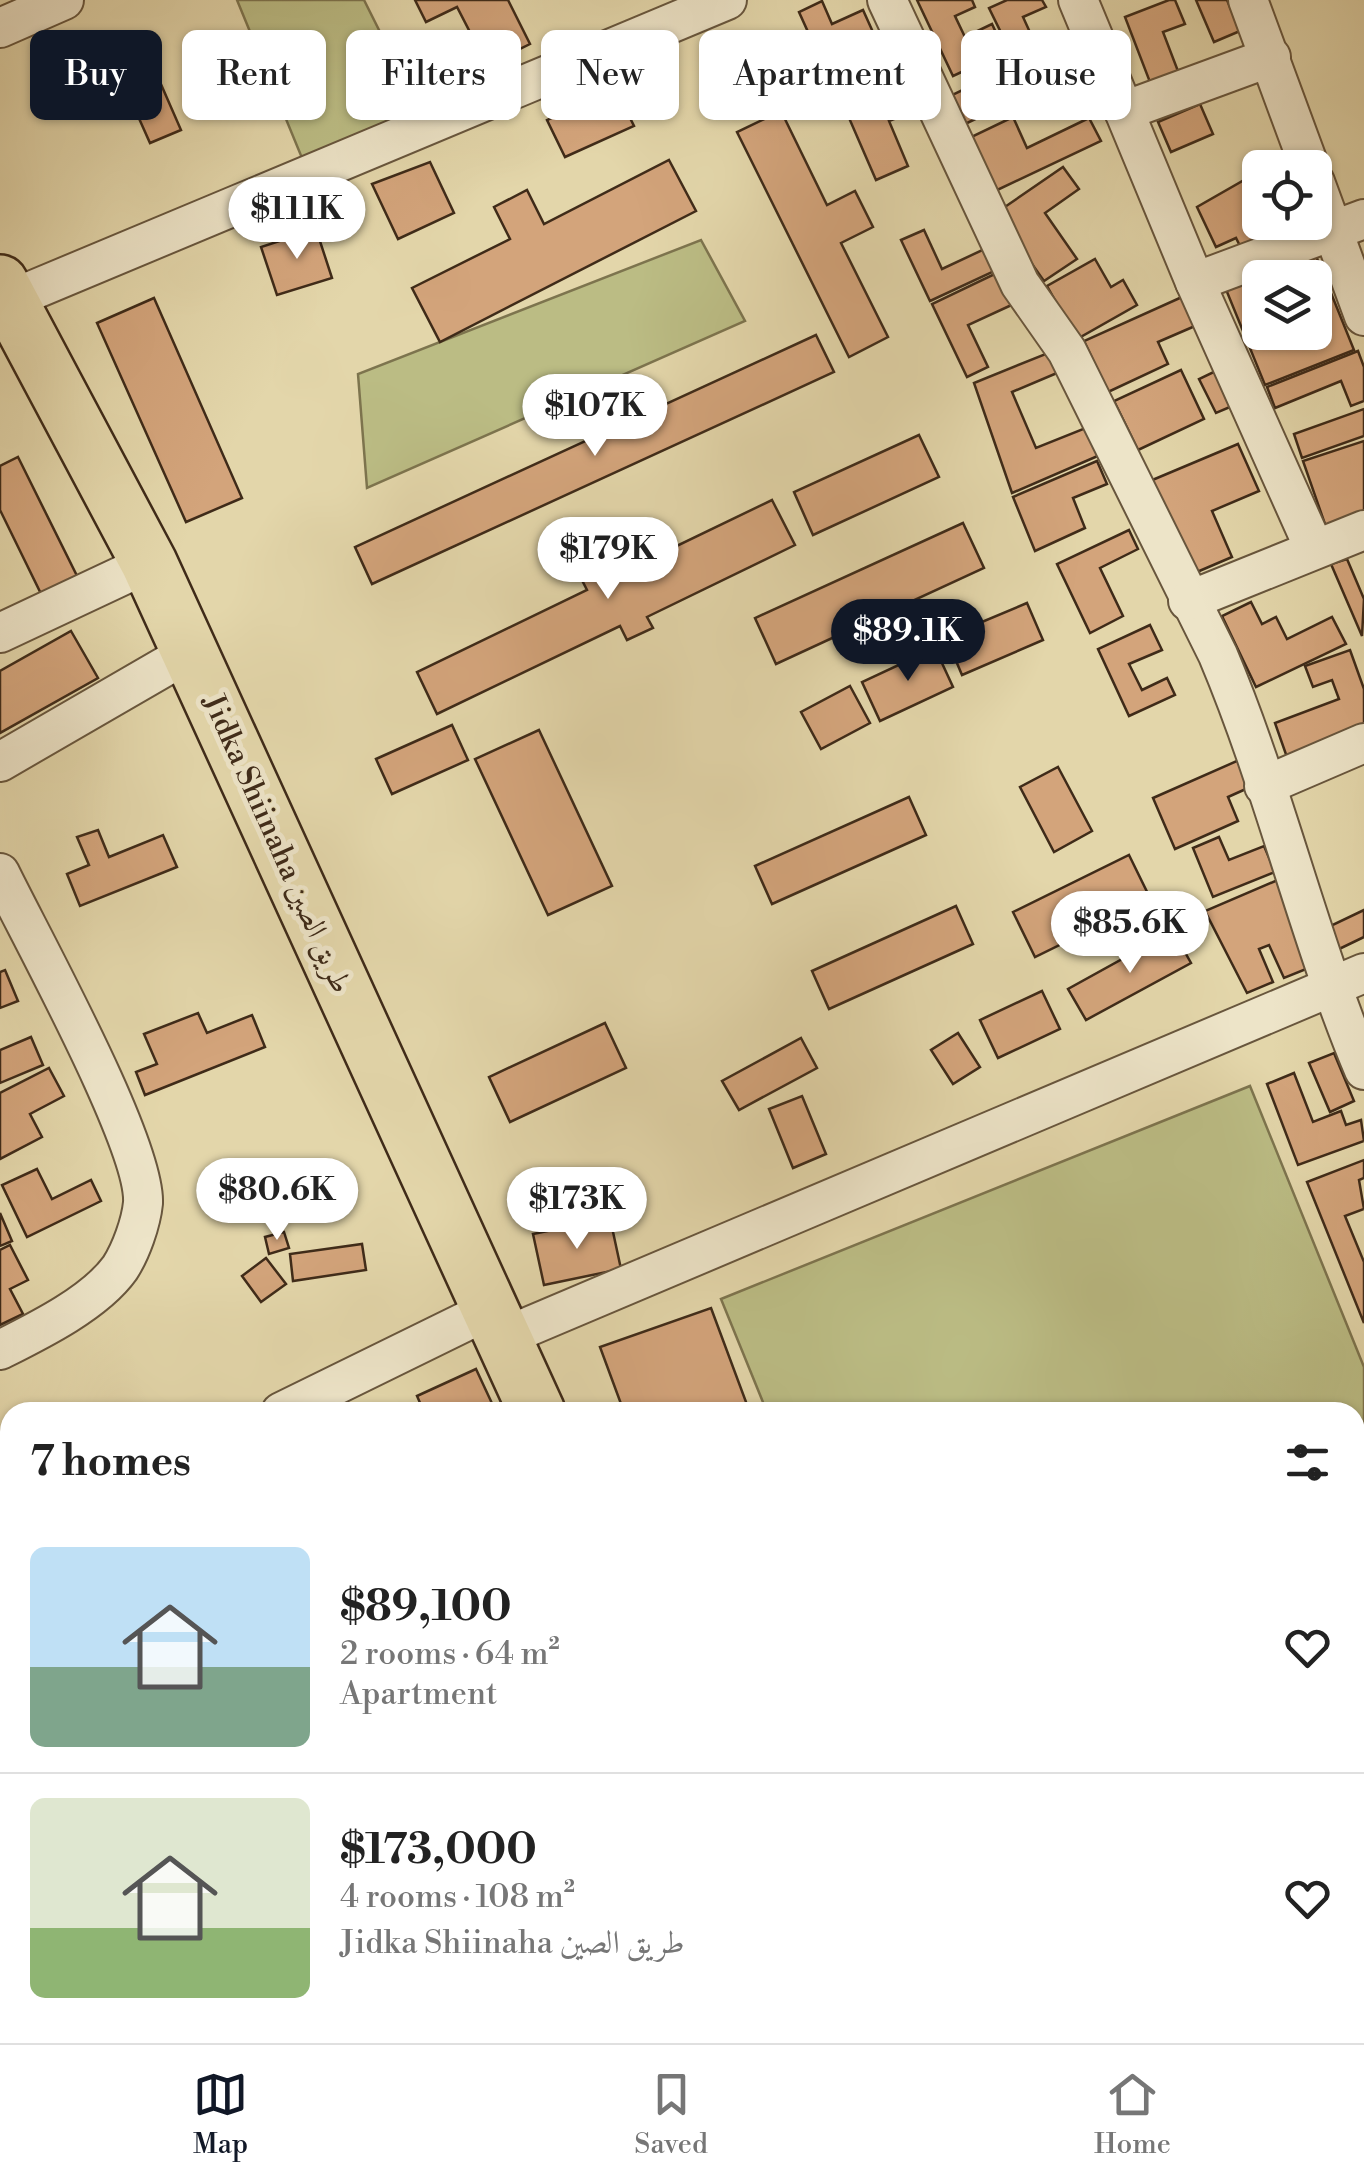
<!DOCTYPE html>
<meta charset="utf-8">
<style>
body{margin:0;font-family:"Libre Bodoni",Amiri,serif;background:#f2f2f2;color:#222;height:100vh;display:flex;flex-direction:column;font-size:38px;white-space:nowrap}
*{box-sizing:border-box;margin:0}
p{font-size:32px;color:#767676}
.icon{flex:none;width:55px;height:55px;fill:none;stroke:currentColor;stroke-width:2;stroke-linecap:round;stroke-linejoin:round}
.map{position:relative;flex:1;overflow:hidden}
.side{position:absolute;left:0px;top:1402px;width:1365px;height:642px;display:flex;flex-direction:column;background:#fff;border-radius:30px 30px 0 0;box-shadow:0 2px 8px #0004}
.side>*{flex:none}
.hud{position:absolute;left:30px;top:30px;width:1305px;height:90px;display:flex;gap:20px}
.buttons{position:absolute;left:1242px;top:150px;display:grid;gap:20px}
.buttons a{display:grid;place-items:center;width:90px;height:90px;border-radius:15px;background:#fff;box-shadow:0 2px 8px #0004;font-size:50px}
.price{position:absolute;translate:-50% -85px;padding:0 22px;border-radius:35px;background:#fff;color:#222;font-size:32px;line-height:65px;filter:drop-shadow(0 2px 5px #0008)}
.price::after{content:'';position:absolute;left:50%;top:60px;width:30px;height:22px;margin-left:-15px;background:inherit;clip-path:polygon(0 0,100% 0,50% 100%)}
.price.active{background:#111827;color:#fff}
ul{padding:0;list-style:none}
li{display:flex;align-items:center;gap:30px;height:250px;padding:0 30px}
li+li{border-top:2px solid #e0e0e0}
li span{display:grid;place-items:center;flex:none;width:280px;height:200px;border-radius:15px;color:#555}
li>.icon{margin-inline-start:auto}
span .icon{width:120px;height:120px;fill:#fffc;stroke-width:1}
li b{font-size:42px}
h2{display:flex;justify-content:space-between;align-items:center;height:120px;padding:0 30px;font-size:42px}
.chip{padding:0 35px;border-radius:15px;background:#fff;box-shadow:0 2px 8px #0004;font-size:35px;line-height:90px}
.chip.active{background:#111827;color:#fff}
.tab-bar{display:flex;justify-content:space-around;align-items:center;height:140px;border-top:2px solid #e0e0e0;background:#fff;font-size:28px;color:#767676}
.tab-bar a{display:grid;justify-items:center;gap:5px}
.tab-bar .active{color:#111827}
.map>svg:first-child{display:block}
.green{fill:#bbbc84;stroke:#7d744e;stroke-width:2.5}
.building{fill:#d3a47b;stroke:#3f2b19;stroke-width:2.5;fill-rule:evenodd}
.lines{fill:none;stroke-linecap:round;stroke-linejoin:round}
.street-casing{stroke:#68563d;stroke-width:42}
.primary-casing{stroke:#3f2b19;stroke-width:60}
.street{stroke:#ede4c8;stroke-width:38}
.primary{stroke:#e3d6aa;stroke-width:55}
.labels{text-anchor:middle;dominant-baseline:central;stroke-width:10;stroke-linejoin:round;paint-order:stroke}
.street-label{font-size:30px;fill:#3f2b19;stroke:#ede4c8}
</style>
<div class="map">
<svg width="1364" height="2043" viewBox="0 0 1364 2043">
<rect width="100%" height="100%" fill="#e3d6aa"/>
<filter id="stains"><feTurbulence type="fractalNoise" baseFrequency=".002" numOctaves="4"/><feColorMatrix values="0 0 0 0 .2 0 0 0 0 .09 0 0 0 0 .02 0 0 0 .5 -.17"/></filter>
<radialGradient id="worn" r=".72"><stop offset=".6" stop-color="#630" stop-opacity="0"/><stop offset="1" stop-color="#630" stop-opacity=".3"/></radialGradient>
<!-- green -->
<g class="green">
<path d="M237,0H364L420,112L302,158Z"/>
<path d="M701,240L745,321L367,488L358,374Z"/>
<path d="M1250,1086L1364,1367V2043H1025L1021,2035H1355V1412H767L721,1299Z"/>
</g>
<!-- building -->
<g class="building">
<path d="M415,0H508L530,44L487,65L457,7L426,22Z"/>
<path d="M917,0H972L975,7L955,16L965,37L992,24L1005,52L953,76Z"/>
<path d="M1007,0H1042L1046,7L1023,17L1038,50L1015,61L989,8Z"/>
<path d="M1169,0H1175L1185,24L1163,32L1181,79L1153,90L1125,17Z"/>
<path d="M1196,0H1227L1240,31L1214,42Z"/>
<path d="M822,1L832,24L863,10L881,50L891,46L906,79L842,107L799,12Z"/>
<path d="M1004,70L1017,99L963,125L950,96Z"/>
<path d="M918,81L929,105L889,121L908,166L876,180L846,111Z"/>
<path d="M160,82L181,130L150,143L129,96Z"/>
<path d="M615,88L634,126L565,157L547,120Z"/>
<path d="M1200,104L1213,134L1171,152L1158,122Z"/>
<path d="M781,111L827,205L855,191L873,227L841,243L888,337L849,357L737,132Z"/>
<path d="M1013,117L1027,148L1089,118L1101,141L993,192L967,139Z"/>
<path d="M669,160L696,211L440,342L412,288L510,239L494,207L527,190L544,224Z"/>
<path d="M430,162L454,213L398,239L372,184Z"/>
<path d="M1063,167L1079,189L1045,213L1077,259L1044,281L996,213Z"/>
<path d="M1260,171V222H1301L1242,250L1236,238L1216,247L1197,207Z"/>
<path d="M316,229L332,278L277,295L261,247Z"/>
<path d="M924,230L942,269L991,246L1001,268L930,301L901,240Z"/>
<path d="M1314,251L1354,350L1265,385L1225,287ZM1260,278H1315V332H1260Z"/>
<path d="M1095,259L1111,287L1123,280L1137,305L1077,339L1047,286Z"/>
<path d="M1003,270L1018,302L968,325L988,367L967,377L932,304Z"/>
<path d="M1182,297L1195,326L1158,342L1168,364L1108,392L1084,341Z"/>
<path d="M154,298L242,498L186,522L97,323Z"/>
<path d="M816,335L834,372L372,584L355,547Z"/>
<path d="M1358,351L1364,367V401L1351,406L1341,381L1275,408L1267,387Z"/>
<path d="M1048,353L1057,373L1012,392L1036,448L1088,427L1100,455L1012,493L974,383Z"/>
<path d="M1220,369L1237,404L1216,413L1199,379Z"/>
<path d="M1181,370L1204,419L1138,450L1114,401Z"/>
<path d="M1364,409V436L1302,458L1294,434Z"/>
<path d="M919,435L939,477L813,535L794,492Z"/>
<path d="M1364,441V515L1326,527L1303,461Z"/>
<path d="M1238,444L1259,491L1212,511L1232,557L1190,575L1150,481Z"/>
<path d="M18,457L83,588L47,606L0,510V466Z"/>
<path d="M1097,461L1107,484L1073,498L1085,528L1035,551L1013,497Z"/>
<path d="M772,500L795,545L647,617L653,628L627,640L620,626L437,714L417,672L587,590L566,549L609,528L629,569Z"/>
<path d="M963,523L984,568L776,664L755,618Z"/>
<path d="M1129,530L1138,549L1100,568L1123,616L1090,633L1057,564Z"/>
<path d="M1347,559L1364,599L1362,636L1331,564Z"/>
<path d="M1251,602L1262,624L1276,617L1287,639L1332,617L1346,644L1256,687L1222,616Z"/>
<path d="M1027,603L1043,640L962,675L946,637Z"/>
<path d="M1150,625L1162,650L1129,664L1142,690L1167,678L1175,695L1129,716L1098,649Z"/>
<path d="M71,631L98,678L0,733V671Z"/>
<path d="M935,648L953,687L880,721L862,682Z"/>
<path d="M1350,650L1364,689V736L1289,763L1275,723L1339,699L1332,680L1313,687L1305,666Z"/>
<path d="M850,686L870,723L821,749L801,712Z"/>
<path d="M452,725L468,760L392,794L376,759Z"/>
<path d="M539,730L612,886L548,915L475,759Z"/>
<path d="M1246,757L1257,784L1228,797L1238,821L1175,849L1153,798Z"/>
<path d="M1058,767L1092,831L1054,852L1020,787Z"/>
<path d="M909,797L926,835L772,904L755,866Z"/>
<path d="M98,830L109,857L163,835L177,867L80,906L67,874L89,865L77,837Z"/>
<path d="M1219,837L1229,860L1264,846L1275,872L1213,897L1193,848Z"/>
<path d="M1129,855L1151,900L1035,957L1013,912Z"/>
<path d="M1280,879L1316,965L1284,978L1269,945L1259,949L1273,982L1247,993L1205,911Z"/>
<path d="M956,906L973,944L829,1009L812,971Z"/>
<path d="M1364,910V937L1335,951L1324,929Z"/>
<path d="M1173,931L1191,963L1086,1020L1068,989Z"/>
<path d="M5,970L18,1001L0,1008V972Z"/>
<path d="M1042,991L1060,1029L998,1058L980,1020Z"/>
<path d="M198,1013L207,1033L252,1015L265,1047L145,1095L136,1072L157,1064L144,1034Z"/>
<path d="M605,1023L626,1068L510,1122L489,1077Z"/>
<path d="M958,1033L980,1067L953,1084L931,1050Z"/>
<path d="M31,1037L43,1065L0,1083V1050Z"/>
<path d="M801,1038L817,1068L739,1110L722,1081Z"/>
<path d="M1334,1053L1354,1101L1330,1112L1309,1063Z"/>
<path d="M49,1068L64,1096L30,1114L42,1137L0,1159V1093Z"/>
<path d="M1294,1073L1313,1122L1341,1111L1346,1125L1361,1120L1364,1141L1298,1165L1267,1084Z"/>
<path d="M802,1096L826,1154L793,1168L769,1109Z"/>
<path d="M1364,1160V1178L1359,1180L1364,1209L1345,1216L1364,1262V1323L1307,1182Z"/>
<path d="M37,1169L52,1199L91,1180L101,1201L27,1237L2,1185Z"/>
<path d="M0,1213L12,1241L0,1246Z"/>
<path d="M610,1218L621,1269L544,1285L533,1234Z"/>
<path d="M284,1232L289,1248L269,1254L265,1237Z"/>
<path d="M362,1244L366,1270L293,1281L290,1254Z"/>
<path d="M10,1245L28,1280L10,1289L23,1314L0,1325V1250Z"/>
<path d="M266,1258L286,1284L261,1302L242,1276Z"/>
<path d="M711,1308L749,1410L624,1412L600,1347Z"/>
<path d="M476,1369L496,1412H424L417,1396Z"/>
<path d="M10,1578V1652L6,1654L0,1643V1583Z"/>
<path d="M0,2011H5L7,2043H0Z"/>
<path d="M65,2035H130V2043H66Z"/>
<path d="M196,2035H240L219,2043H199Z"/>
<path d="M281,2035H307L308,2043H282Z"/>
<path d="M319,2035H343V2042L320,2043Z"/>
<path d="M489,2035H543L546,2043H492Z"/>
<path d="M631,2035H709L711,2040L611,2043Z"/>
<path d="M882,2035H957L934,2043H885Z"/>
<path d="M992,2035H1013L1016,2043H973Z"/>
</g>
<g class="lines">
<defs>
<g id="street">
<path d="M887,0L1020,284L1067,351L1218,655C1275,790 1307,934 1364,1070"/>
<path d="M1078,0L1195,282L1314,548"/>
<path d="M1248,0L1310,168"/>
<path d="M0,28L64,0"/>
<path d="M1124,111L1271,57"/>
<path d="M1315,182L1364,316"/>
<path d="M1195,282L1364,219"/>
<path d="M7,301L727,0"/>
<path d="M1188,601L1364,530"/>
<path d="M0,633L149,563"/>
<path d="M0,762L190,652"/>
<path d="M1264,786L1364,743"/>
<path d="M0,873C31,937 146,1144 143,1203C141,1223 131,1251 120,1268C95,1303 38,1331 0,1350"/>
<path d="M504,1337L1364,973"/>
<path d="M281,1412L489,1310"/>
<path d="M0,1545L10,1541"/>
<path d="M0,1711L10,1706"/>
<path d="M0,1910L10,1917"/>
</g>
<g id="primary">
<path d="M0,283L149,563L537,1412"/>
<path d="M826,2035L830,2043"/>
</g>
</defs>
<!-- street casing -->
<use href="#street" class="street-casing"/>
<!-- primary casing -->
<use href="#primary" class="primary-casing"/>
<!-- street -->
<use href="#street" class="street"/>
<!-- primary -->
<use href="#primary" class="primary"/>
</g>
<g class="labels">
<!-- street labels -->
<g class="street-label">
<text transform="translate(277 844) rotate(66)">Jidka Shiinaha طريق الصين</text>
</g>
</g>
<rect width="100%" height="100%" filter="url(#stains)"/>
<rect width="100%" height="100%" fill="url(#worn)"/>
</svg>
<div class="buttons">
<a><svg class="icon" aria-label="locate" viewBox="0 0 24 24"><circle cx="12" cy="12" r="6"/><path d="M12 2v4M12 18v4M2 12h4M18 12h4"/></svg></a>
<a><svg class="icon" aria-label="layers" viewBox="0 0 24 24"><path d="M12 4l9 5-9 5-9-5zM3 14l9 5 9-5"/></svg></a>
</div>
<b class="price" style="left:297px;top:262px">$111K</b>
<b class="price" style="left:595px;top:459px">$107K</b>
<b class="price" style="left:608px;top:602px">$179K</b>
<b class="price active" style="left:908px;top:684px">$89.1K</b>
<b class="price" style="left:1130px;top:976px">$85.6K</b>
<b class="price" style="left:277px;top:1243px">$80.6K</b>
<b class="price" style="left:577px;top:1252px">$173K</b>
<div class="hud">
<a class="chip active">Buy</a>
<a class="chip">Rent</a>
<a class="chip">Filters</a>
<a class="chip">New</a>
<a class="chip">Apartment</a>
<a class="chip">House</a>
</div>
<section class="side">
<h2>7 homes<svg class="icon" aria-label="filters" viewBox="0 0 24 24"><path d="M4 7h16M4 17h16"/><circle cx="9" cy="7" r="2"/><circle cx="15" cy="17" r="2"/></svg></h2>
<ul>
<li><span style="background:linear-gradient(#bfe0f5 60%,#7fa58c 0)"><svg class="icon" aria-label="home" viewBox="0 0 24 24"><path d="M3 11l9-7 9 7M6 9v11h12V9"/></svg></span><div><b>$89,100</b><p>2 rooms · 64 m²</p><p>Apartment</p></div><svg class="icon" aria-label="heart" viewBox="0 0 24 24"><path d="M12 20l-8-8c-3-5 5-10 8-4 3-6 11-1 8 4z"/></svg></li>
<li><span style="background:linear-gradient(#dfe7d0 65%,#8fb573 0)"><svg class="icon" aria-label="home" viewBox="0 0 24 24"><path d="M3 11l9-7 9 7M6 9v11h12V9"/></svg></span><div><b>$173,000</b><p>4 rooms · 108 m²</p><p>Jidka Shiinaha طريق الصين</p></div><svg class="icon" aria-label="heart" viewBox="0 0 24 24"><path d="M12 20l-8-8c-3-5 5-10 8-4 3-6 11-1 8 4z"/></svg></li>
</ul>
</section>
</div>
<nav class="tab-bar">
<a class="active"><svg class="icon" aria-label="map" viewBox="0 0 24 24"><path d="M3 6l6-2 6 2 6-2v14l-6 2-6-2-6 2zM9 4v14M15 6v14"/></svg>Map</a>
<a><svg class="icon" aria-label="saved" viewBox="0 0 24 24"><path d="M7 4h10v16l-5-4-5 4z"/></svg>Saved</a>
<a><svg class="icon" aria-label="home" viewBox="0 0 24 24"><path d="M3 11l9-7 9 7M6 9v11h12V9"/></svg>Home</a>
</nav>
